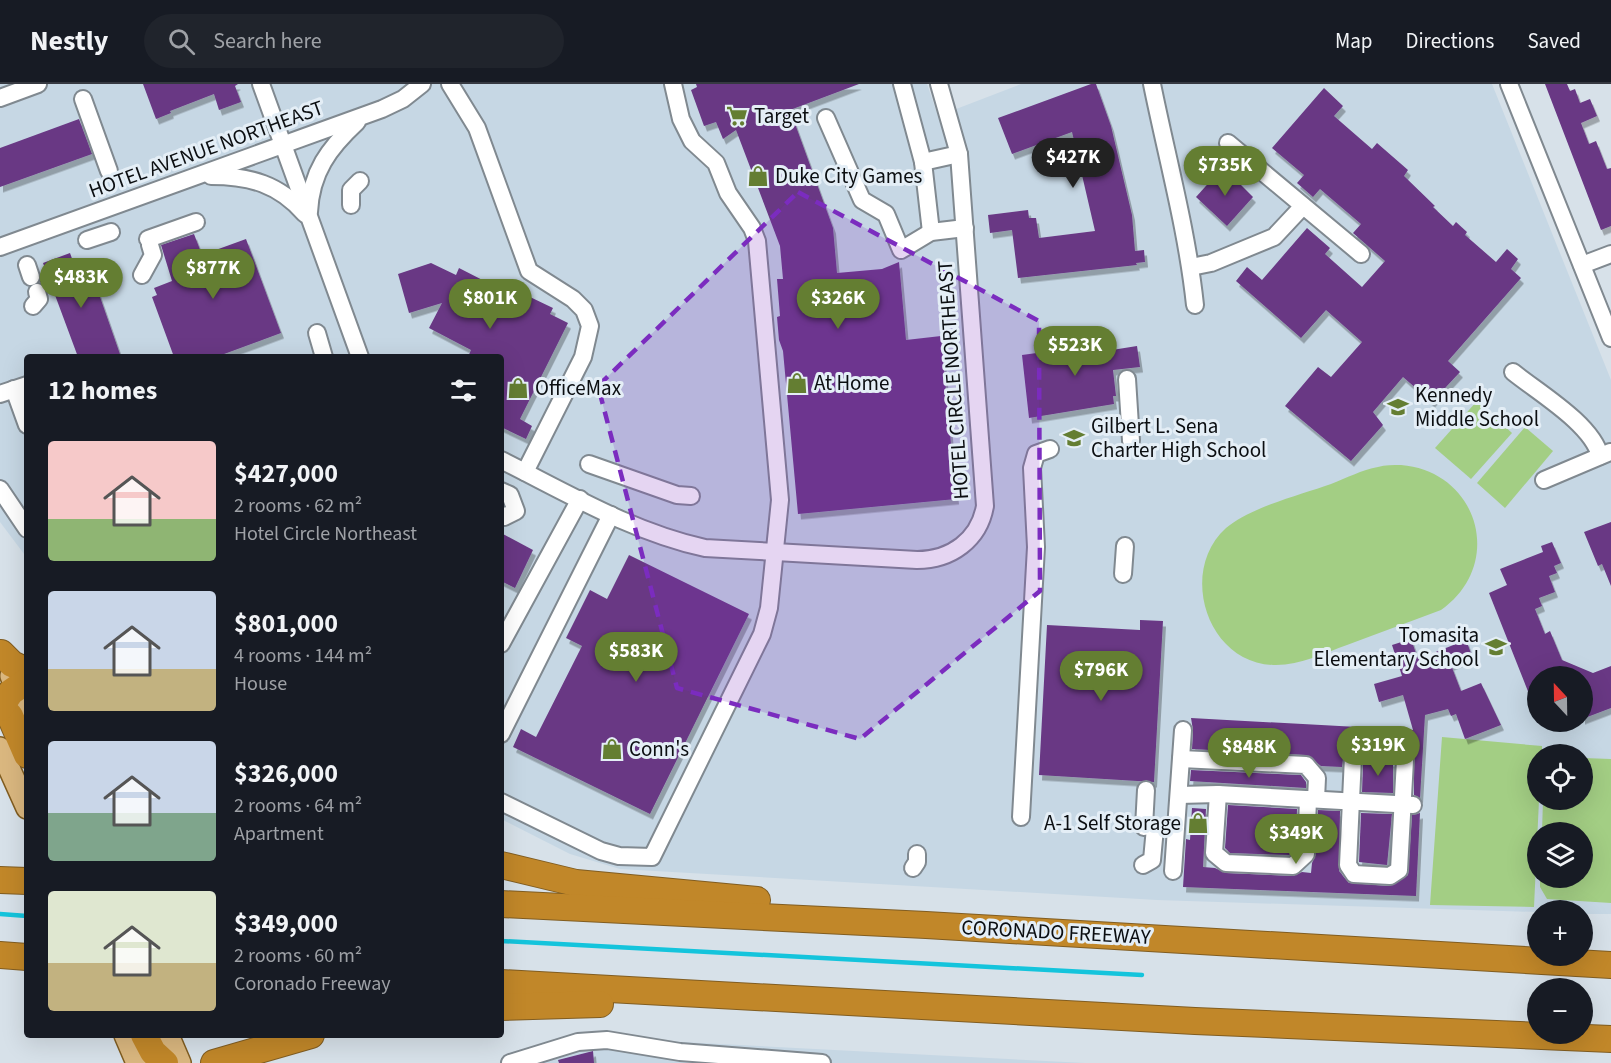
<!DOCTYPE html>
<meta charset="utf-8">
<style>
body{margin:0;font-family:"Source Sans 3",sans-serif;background:#20242c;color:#f1f3f6;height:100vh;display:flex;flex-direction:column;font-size:22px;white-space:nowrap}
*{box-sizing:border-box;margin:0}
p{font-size:20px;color:#9ea1a6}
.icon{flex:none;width:33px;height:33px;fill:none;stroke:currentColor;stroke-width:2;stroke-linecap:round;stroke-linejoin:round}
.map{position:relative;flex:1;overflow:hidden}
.details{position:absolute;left:24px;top:270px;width:480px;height:684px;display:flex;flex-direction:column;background:#171b24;border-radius:6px;box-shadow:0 6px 24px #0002}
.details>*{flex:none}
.needle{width:39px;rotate:338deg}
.tools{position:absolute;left:1527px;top:582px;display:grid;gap:12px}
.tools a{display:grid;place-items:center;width:66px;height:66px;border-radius:50%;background:#171b24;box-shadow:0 6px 24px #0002;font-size:30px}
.price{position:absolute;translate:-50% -51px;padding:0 14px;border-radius:21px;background:#647e32;color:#fff;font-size:20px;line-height:39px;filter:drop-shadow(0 2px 3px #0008)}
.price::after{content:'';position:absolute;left:50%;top:36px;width:18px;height:14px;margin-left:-9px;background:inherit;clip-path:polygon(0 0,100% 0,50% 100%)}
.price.on{background:#222;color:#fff}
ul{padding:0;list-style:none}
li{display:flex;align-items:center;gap:18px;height:150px;padding:0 24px}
li span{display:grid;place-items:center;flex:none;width:168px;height:120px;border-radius:6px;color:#555}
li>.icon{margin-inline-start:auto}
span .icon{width:72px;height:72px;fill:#fffc;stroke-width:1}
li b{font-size:26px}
h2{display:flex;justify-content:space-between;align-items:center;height:72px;padding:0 24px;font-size:26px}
header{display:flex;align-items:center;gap:36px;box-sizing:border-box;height:84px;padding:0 30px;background:#171b24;border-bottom:2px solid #363941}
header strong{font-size:28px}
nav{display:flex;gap:33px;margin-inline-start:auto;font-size:21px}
.search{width:420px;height:54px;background:#20242c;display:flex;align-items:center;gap:15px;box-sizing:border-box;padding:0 21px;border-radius:33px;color:#9ea1a6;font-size:22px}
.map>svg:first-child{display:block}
.built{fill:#c6d7e4;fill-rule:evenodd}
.green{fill:#a3ce84}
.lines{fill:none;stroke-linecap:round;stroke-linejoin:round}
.stream{stroke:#14c4dc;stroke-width:4.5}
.building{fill:#693884;filter:url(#shadow)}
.minor-casing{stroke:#808990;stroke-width:20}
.major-casing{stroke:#815d21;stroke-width:24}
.highway-casing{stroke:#815d21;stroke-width:28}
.minor{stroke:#fff;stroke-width:16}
.major{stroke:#dab77f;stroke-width:21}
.highway{stroke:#c18729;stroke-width:26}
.marked{fill:#7b2cbf;fill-opacity:0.2;stroke:#7b2cbf;stroke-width:4.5;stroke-dasharray:12 8;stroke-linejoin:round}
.labels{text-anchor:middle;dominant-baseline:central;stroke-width:6;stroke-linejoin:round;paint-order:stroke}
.poi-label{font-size:21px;fill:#0b0e11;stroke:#e4eef6;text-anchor:start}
.street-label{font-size:21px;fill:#0b0e11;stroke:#e4eef6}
</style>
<header>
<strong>Nestly</strong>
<div class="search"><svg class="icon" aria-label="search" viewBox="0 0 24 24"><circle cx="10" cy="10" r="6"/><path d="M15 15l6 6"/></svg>Search here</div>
<nav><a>Map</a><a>Directions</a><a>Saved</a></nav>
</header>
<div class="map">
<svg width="1611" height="979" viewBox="0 0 1611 979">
<defs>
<filter id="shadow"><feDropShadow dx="3" dy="5.5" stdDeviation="0" flood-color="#0004"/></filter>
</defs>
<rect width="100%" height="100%" fill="#d7e1e9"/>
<!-- built -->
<g class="built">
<path d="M0,0H927L938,32L1021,0H1492L1611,296V830H1583L1582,826L1537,828L1157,816L620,785L570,770L501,735V273H27V474L0,438ZM1538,592H1582V638H1538ZM1538,670H1582V716H1538ZM1538,748H1582V794H1538Z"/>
<path d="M585,953L1085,979H501Z"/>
</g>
<!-- green -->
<g class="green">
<path d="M1477,317L1512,349L1471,395L1435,364Z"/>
<path d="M1525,343L1553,367L1505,424L1477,399Z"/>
<path d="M1401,381C1478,387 1506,480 1441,526C1410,538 1378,549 1347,561C1324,569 1299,582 1273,581C1207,579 1178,487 1226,444C1251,423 1300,411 1331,400C1346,394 1362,386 1378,383C1385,381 1393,381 1401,381Z"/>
<path d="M1442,653L1542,662V670H1538L1539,716L1534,823L1430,821Z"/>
<path d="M1583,674L1611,675V819L1547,815L1540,803V794H1582V748H1542L1543,716H1582Z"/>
</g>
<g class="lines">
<!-- stream -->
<g class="stream">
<path d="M0,830L27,832"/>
<path d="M501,857L1142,891"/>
</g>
</g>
<!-- building -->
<g class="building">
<path d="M143,0H238L235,2L241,18L219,26L214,10L170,27L171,29L156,35Z"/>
<path d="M696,0H859L790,26L833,144L837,189L882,185L899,178L906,256L941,252L956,415L798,430L783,267L779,256L777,233L780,232L777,195H783L780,162L736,46L723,55L716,38L704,42L691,6L697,3Z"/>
<path d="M1091,0H1096L1111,42L1132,131L1135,167L1144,166L1145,178L1136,179L1137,181L1018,194L1012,146L990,149L988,131L1028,126L1029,134H1036L1039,154L1095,147L1072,48L1012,70L998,34Z"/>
<path d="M1545,0H1567L1570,7L1575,5L1580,19L1590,15L1597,32L1581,39L1589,60L1596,57L1607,85L1611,84V142L1601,146Z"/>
<path d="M1324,4L1343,22L1334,32L1372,65L1377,59L1408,86L1404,92L1435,122L1433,123L1453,142L1456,138L1467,148L1465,151L1496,178L1507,165L1518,175L1511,185L1521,194L1448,277L1460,288L1432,318L1403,293L1373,328L1383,341L1351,377L1285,322L1318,283L1331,293L1362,258L1326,226L1301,254L1236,197L1247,183L1262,196L1307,144L1330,164L1325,170L1362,203L1385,177L1353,149L1361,140L1320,105L1313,113L1297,99L1304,91L1272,64Z"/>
<path d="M79,35L92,70L0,103V64Z"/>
<path d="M1223,83L1253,113L1227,142L1196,113Z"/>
<path d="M194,150L202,171L246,155L281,249L216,273H174L152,213L157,211L154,204L172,197L161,161Z"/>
<path d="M70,169L79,194L92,190L121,273H78L52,203L47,205L40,198L41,189L46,187L43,179Z"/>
<path d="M431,179L456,191L459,184L502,206L505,201L553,224L550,230L568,239L520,335L532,342L526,355L501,343V273H468L471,266L429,244L442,219L409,229L398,190Z"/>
<path d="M1110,251L1112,266L1137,262L1140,283L1113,286L1116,312H1113L1114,320L1029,334L1022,271L1088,262L1087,254Z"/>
<path d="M1611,438V502L1602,480L1598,482L1584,448Z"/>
<path d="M501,449L533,466L515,504L501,497Z"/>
<path d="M1552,458L1561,479L1554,482L1557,489L1549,492L1555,508L1539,514L1542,522L1535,525L1545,550L1550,547L1562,576L1593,589L1611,582V624L1582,635V592H1538L1537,630L1489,509L1507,501L1500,485L1543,468L1541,462Z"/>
<path d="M629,471L749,530L650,730L513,663L521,645L536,653L582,562L566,554L590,506L607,515Z"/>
<path d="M1140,536L1163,537L1154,698L1039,691L1047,541L1140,546Z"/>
<path d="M1411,555L1418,575L1466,556L1472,572L1451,581L1461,607L1481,599L1501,641L1465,655L1456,630L1451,632L1448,625L1425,631L1420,714L1414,711V671L1407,661L1400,657L1357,656L1344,668L1342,683L1321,682L1306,671L1192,665L1193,646L1191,634L1413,646L1403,611L1379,618L1374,600L1402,592L1392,561Z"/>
<path d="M1366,676L1393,677V709L1362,708L1363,678Z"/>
<path d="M1191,686L1301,691L1306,698V704L1190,697Z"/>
<path d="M1228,721L1297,725L1296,765L1289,771L1230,769L1225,764Z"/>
<path d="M1192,724L1206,725L1203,783L1215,784L1226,789L1293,792L1302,788L1311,789L1312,779L1316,770L1318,726L1340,727L1339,787L1349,799L1389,802L1408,791L1412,731L1420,729L1416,812L1183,803L1186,755L1190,756Z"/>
<path d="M1361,729L1392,730L1387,781L1359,778Z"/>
<path d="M593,967L594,979H559L558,976Z"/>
</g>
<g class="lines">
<defs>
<g id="minor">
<path d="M261,0L360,273"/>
<path d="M450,0L477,44L529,187L573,215L584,226L590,242L583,273L525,388"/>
<path d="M902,0L923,78L931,148"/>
<path d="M1152,0C1167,74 1187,146 1195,221"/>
<path d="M1509,0L1611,254"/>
<path d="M0,14L38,0"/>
<path d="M83,15L109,87"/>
<path d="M826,34L862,116L886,130L901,166L931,148L965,144"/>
<path d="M1228,59L1361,170"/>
<path d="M923,78L959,70"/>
<path d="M211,92C250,92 279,100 305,130"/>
<path d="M351,121V106L360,97"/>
<path d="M309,128C311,88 329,64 357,38"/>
<path d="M148,155L196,138"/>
<path d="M87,156L111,148"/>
<path d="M0,163L382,25L403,15L422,0"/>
<path d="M27,181L31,193"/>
<path d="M1582,181L1611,170"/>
<path d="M1191,183L1211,179L1274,153L1303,122"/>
<path d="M142,191L153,171L150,161"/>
<path d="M33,222L39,215L37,208"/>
<path d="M317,249L324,273"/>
<path d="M1513,288C1539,309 1592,340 1600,372"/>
<path d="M1127,295L1131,357"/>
<path d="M14,305L27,341"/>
<path d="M0,310L27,301"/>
<path d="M501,376C567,409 632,448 705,464L917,476C951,476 979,456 985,422L959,70L939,0"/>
<path d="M589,380L677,411L691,412"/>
<path d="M1544,396L1610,368"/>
<path d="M0,405L27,445"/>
<path d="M501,407L510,411L516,427L504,433L501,431"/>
<path d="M1123,490L1125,462"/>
<path d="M501,560L580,415"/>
<path d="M501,650L611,431"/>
<path d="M1363,665L1399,667L1405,676L1399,786L1390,792L1354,790L1348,781L1353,673Z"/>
<path d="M1181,675L1306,681L1317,694L1316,715"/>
<path d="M1218,710L1214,769L1226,779L1293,782L1306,770L1308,715"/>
<path d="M1179,711L1218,710L1413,721"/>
<path d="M501,718L601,767L619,772L652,773L762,550L769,524L780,416L757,157L752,144L728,109L716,79L692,57L681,35L673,0"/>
<path d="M1021,733L1036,463L1032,384L1036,370L1050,365"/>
<path d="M1144,743L1146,706"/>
<path d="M1143,781L1152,776L1155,744"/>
<path d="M913,784L917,778V770"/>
<path d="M1173,787L1183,646"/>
<path d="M510,979L578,958L607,956L680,968L822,979"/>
</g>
<g id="major">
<path d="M11,592L27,627"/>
<path d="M0,664L27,724"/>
<path d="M125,951L137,979"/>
<path d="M168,951L180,979"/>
</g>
<g id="highway">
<path d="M1,569L12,580L27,587"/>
<path d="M0,621L10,632L27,671"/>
<path d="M0,624L11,608L27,597"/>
<path d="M501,781L576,799L757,816"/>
<path d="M0,796L27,797"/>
<path d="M501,820L926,841L1611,881"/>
<path d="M0,871L27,873"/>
<path d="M501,899L1195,937L1611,955"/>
<path d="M501,923L600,920"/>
<path d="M144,951L153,968L165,979"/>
<path d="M214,979L311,951"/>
</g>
</defs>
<!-- minor casing -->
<use href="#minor" class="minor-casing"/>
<!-- major casing -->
<use href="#major" class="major-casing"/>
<!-- highway casing -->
<use href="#highway" class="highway-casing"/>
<!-- minor -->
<use href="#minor" class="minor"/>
<!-- major -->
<use href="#major" class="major"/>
<!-- highway -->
<use href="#highway" class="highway"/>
</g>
<!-- marked area -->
<path class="marked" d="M798,108L1039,237L1040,507L860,655L677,604L598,302Z"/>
<!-- icons -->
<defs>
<symbol id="supermarket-bare" viewBox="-9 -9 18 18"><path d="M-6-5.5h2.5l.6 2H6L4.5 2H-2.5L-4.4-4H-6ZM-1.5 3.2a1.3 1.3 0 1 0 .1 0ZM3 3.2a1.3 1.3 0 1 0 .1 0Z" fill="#647e32" stroke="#e4eef6" stroke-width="2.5" paint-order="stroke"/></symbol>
<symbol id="shop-bare" viewBox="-9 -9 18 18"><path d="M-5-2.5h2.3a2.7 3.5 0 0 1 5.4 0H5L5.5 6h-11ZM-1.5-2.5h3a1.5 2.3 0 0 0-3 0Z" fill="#647e32" stroke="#e4eef6" stroke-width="2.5" paint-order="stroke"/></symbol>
<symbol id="school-bare" viewBox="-9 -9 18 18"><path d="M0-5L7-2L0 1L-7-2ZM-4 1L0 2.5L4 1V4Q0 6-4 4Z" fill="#647e32" stroke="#e4eef6" stroke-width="2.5" paint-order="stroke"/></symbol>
</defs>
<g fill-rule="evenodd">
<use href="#supermarket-bare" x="722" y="17" width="30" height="30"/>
<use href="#shop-bare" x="743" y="77" width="30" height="30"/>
<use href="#shop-bare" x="782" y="284" width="30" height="30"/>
<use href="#shop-bare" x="503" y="289" width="30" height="30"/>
<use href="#school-bare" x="1383" y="308" width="30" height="30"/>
<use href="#school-bare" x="1059" y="339" width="30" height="30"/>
<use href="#school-bare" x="1481" y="548" width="30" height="30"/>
<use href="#shop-bare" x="597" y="650" width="30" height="30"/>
<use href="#shop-bare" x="1183" y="724" width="30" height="30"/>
</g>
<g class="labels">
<!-- poi labels -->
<g class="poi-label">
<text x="754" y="32">Target</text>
<text x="775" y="92">Duke City Games</text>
<text x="814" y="299">At Home</text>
<text x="535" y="304">OfficeMax</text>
<text x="1415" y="311">Kennedy<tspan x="1415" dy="24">Middle School</tspan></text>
<text x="1091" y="342">Gilbert L. Sena<tspan x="1091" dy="24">Charter High School</tspan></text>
<text x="1479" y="551" text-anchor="end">Tomasita<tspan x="1479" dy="24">Elementary School</tspan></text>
<text x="629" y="665">Conn's</text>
<text x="1181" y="739" text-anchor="end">A-1 Self Storage</text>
</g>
<!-- street labels -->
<g class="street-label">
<text transform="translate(206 65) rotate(-20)">HOTEL AVENUE NORTHEAST</text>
<text transform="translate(953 296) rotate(-94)">HOTEL CIRCLE NORTHEAST</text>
<text transform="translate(1056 848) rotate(3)">CORONADO FREEWAY</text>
</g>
</g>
</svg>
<div class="tools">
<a><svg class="needle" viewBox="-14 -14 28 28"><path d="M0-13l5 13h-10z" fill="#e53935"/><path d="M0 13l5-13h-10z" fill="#9ea1a6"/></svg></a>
<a><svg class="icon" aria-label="locate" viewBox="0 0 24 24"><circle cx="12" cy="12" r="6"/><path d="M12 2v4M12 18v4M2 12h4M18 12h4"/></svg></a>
<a><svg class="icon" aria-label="layers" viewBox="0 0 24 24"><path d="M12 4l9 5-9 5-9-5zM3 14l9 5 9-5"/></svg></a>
<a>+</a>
<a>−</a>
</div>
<b class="price on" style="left:1073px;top:105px">$427K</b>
<b class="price" style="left:1225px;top:113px">$735K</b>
<b class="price" style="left:213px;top:216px">$877K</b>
<b class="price" style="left:81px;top:225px">$483K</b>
<b class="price" style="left:490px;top:246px">$801K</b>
<b class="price" style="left:838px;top:246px">$326K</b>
<b class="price" style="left:1075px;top:293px">$523K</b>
<b class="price" style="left:636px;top:599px">$583K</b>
<b class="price" style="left:1101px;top:618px">$796K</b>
<b class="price" style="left:1378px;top:693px">$319K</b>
<b class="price" style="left:1249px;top:695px">$848K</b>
<b class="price" style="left:1296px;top:781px">$349K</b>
<section class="details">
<h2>12 homes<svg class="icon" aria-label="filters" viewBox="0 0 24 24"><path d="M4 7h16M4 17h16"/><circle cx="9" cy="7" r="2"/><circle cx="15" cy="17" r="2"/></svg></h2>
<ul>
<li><span style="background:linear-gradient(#f6c9c9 65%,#8fb573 0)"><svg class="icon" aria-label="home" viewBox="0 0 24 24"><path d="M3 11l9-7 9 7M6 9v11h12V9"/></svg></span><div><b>$427,000</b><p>2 rooms · 62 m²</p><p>Hotel Circle Northeast</p></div></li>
<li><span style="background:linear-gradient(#c9d6e8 65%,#c2b280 0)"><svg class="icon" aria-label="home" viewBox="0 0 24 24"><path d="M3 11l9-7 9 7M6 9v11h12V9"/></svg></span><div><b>$801,000</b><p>4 rooms · 144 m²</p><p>House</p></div></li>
<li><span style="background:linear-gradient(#c9d6e8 60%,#7fa58c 0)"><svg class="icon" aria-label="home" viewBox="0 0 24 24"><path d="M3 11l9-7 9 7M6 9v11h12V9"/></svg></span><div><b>$326,000</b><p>2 rooms · 64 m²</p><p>Apartment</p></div></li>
<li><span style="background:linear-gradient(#dfe7d0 60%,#c2b280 0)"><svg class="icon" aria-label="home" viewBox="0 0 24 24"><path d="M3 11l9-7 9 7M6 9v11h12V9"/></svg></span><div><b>$349,000</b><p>2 rooms · 60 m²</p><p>Coronado Freeway</p></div></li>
</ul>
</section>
</div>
